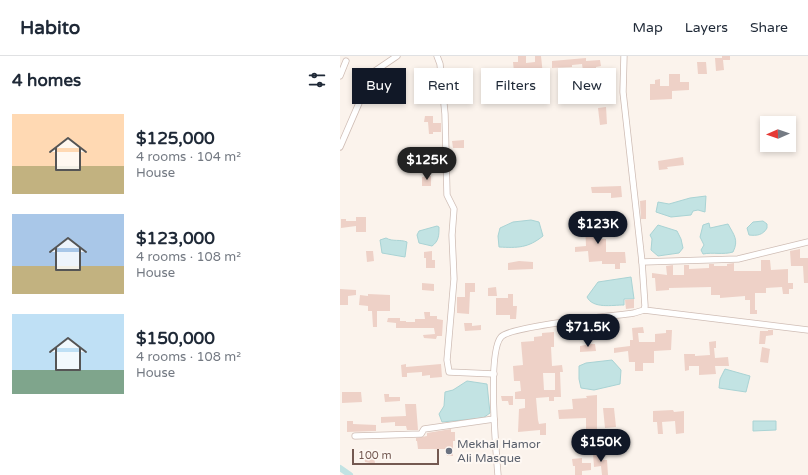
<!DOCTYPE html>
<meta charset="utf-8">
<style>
body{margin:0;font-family:"Varela Round",sans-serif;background:#f2f2f3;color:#1f2937;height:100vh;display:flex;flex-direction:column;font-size:15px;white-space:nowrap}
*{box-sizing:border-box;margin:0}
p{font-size:13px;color:#747a83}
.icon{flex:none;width:22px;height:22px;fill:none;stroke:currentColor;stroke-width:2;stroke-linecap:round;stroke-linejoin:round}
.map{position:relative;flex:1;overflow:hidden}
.panel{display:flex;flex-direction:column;background:#fff;width:340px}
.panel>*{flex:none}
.hud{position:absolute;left:12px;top:12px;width:380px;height:36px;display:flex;gap:8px}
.needle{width:26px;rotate:268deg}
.controls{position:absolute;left:420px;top:60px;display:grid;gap:8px}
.controls a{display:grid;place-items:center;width:36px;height:36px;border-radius:0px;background:#fff;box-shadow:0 2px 6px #0003;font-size:20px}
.scale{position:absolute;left:12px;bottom:10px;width:87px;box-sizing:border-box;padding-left:4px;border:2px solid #745951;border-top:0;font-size:11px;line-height:14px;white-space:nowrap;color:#745951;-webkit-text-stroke:3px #fef8f3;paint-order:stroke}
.price{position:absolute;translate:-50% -34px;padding:0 9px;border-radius:14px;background:#111827;color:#fff;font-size:13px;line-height:26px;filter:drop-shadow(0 1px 2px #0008)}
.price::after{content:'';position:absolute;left:50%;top:24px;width:12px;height:9px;margin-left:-6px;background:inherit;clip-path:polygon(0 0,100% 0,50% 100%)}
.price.active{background:#222;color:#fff}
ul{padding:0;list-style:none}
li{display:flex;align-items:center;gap:12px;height:100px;padding:0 12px}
li span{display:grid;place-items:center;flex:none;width:112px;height:80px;border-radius:0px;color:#555}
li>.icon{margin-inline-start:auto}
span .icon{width:48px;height:48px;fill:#fffc;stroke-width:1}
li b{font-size:17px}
h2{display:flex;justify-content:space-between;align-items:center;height:48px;padding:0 12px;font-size:17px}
.pill{padding:0 14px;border-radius:0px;background:#fff;box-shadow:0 2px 6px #0003;font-size:14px;line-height:36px}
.pill.active{background:#111827;color:#fff}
header{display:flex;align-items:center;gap:24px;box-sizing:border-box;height:56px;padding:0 20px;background:#fff;border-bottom:1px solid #e0e1e3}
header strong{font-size:19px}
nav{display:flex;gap:22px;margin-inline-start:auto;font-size:14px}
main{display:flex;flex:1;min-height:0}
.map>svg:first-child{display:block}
.water{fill:#c2e3e3;stroke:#a9d3d4}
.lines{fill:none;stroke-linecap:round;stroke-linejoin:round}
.canal{stroke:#c2e3e3;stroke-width:6}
.building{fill:#eed1c7;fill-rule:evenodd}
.minor-casing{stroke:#cfbdb5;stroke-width:7}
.minor{stroke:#fff;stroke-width:5.5}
.worship-dot{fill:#6b7280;stroke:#fef8f3;stroke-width:1.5}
.labels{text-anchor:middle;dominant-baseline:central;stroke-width:4;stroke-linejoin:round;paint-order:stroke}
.worship-label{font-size:12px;fill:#5b616d;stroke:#fef8f3;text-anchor:start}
</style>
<header>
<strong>Habito</strong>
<nav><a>Map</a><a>Layers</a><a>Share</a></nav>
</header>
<main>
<section class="panel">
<h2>4 homes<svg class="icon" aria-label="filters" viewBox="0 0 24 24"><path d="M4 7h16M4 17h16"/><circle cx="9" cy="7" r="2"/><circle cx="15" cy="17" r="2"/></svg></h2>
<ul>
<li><span style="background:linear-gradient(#ffd9b3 65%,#c2b280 0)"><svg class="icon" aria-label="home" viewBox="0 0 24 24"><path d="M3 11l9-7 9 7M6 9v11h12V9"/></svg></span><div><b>$125,000</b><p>4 rooms · 104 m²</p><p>House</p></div></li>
<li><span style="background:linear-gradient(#a9c7e8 65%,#c2b280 0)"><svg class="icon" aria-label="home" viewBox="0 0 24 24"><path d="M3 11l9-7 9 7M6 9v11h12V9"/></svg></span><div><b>$123,000</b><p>4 rooms · 108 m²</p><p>House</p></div></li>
<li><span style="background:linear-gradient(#bfe0f5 70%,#7fa58c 0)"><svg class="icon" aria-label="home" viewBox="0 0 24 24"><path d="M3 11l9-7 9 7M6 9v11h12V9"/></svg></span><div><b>$150,000</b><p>4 rooms · 108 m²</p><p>House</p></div></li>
</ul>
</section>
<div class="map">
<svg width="468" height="419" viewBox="0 0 468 419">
<rect width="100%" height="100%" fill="#fbf3ec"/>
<!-- water -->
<g class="water">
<path d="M366,140L365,156L358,154L353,155L351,159L331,161L316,156L318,146L329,148L350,142Z"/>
<path d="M191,164L199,166L203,180C188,192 178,192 159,191L158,180L160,172L173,166Z"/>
<path d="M423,165L427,168V172C423,179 417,180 409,179L407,172L413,166Z"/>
<path d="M369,167L370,172L388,168C394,179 399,184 393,196C383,199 373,196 363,198L361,194L364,189L360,181L363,169Z"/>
<path d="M318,169L337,175L341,183L343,192L339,197L318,200L311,194L312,183L310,179Z"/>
<path d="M97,170L99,171C99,179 99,185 92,190L79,187L77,179L79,175Z"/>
<path d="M46,182C53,186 60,183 67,186L65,201L42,197L40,184Z"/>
<path d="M291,221L294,243H284V249C272,249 253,253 247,241L258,226Z"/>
<path d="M272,304L281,314L280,328L254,334L241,332L239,323V310L246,307Z"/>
<path d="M385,313L410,320L406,336L379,332L380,323Z"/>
<path d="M127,325L147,328L150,357L143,362L102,366L99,358L104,350L105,336L113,334Z"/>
<path d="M413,365H436V374L413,375Z"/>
</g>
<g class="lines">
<!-- canal -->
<path class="canal" d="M0,412L10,419"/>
</g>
<!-- building -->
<g class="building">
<path d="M178,0H186V7L195,6V0H201L203,19L197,20V18L180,20L179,15L174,16L173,6H178Z"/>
<path d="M382,0H390V4H383L384,14L376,15L375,2H382Z"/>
<path d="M246,2V5L260,4L261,10L256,11V14L243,15L242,8L232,9V11L212,12V5Z"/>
<path d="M357,6H366L367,18H358Z"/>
<path d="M329,18H340V26H349V34L332,35V43L310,44V28H315V24L320,23V30H329Z"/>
<path d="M266,51L267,68L260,69L258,52Z"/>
<path d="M85,60H93V67H101V76H93V78H89L88,66H84Z"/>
<path d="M124,84V92H113L112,85Z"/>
<path d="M343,101L344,109L327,111L328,113L319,114L318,105Z"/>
<path d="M91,120V130H82V121Z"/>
<path d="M281,130L282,141L271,142V137H252L251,131Z"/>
<path d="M306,144V163H301L300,145Z"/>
<path d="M239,159H244V163H257V183H266V196H285L286,207H280V213H275V208H262V205L249,206L248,195L235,196V191L246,190L245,168L231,169V164L239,163Z"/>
<path d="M16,161H26V176H16V170L1,172V163H6V165H16Z"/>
<path d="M460,193V202H468V227H464L463,210H451L450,195Z"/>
<path d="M26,195H33L34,205L27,206Z"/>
<path d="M92,195V204H95V212H86V202H84V196Z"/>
<path d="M421,204H430L431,214L448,213V227H453V233H449V238H443L442,231L426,232V237H415V254H417V258H410V244H405V240L380,242V239H371V231L329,232V234L316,235L315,222H312V217L327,219L326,210L333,209V219H344V209H349V213L369,212V208H374V210H387V208L394,207V215H421Z"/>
<path d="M179,205L193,206V213L168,214V207Z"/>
<path d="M82,227L94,228V235L82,234Z"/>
<path d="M125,227H135V236H130L129,258L117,257V241H125Z"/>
<path d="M156,231L157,240H148V232Z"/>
<path d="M0,233L16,234V239L8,240V249H0Z"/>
<path d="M28,238L50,239V255H37V271H33L32,255H28V250L19,249L20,239L28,240Z"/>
<path d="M168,238H173V250H177L176,263H170V259H156V242H168Z"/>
<path d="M294,243V252L286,253L285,244Z"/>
<path d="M84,256H90V260H97V263L103,264L102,280H97L96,283L84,282L83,279L95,278L94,272H56V267L47,266L48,262H60V265H66V266H75V263H85Z"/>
<path d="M124,267H132V270L141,269V274L125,275Z"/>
<path d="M303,271L304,277H298L299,286H315V278L326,277V274H332L331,294L314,295V307H303V315H295V306H289L288,295L274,297V292L290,290V284H293L292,272Z"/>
<path d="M428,274H433V279L426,280L425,288H419L420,275H428Z"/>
<path d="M214,276V291H211L212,310L222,309L223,316H220L221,341H214V345H209V341L196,342L198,364L199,368L206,367V379H200V374L178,376L179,353L185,352V343H175V336L181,335L180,325H174L173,310L183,309L181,286L194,285V281L202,280V277ZM203,317H215V334H204Z"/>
<path d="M376,285V292H374L375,302L388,301L389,310H375L376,318L359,319V310H349V314L345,315L344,298H355V300L370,299L369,286Z"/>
<path d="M251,288H255L256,295L240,296V290Z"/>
<path d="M422,291L430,293L428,307L420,306Z"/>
<path d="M66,308V311L101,308L102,321L90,322V319L82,320V316L67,317V321H62L61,309Z"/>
<path d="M2,336H21L22,346L2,347Z"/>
<path d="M44,338H49V341H60V345L45,346Z"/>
<path d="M257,339V373L246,374V362L219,363L218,354L233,353L232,343L247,342L246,340Z"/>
<path d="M161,340H173V349H169L168,345H162Z"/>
<path d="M65,348H76L78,374H67L66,370H55V366L41,367V361L66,360Z"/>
<path d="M263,352H274L276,371L265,372Z"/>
<path d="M333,354L334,356L344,355V377L336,378L335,365L322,366L323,378H318L317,366H313V355Z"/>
<path d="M7,365H13V368L36,369V375L7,376Z"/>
<path d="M111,373V376H115V385H113V400H107L106,393H78L77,385H76V382L87,380V377Z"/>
<path d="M253,397H262L263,404H267L268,419H262L261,410L254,411Z"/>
<path d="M34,398L35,408L25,406L24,399Z"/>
<path d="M242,402V407H251V414L242,415V419H235V410H233L232,403Z"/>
</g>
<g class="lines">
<defs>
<g id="minor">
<path d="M97,0L100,8L105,58L107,139L114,153L112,179L114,223L107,304L109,316L154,318"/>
<path d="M0,20L6,5"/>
<path d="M0,91L32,17L57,0"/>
<path d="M302,206L398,203L468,186"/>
<path d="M304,254L468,274"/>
<path d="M15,380L81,378L84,373L154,363"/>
<path d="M158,419C156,395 147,297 161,281C170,270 274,260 294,257L304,254L305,250L302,206L283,36L284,0"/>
</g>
</defs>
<!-- minor casing -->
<use href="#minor" class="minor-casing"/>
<!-- minor -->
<use href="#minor" class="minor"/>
</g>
<!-- markers -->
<circle class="worship-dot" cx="109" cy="395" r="4"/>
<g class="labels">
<!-- worship labels -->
<g class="worship-label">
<text x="117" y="388">Mekhal Hamor<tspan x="117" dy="14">Ali Masque</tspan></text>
</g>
</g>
</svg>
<div class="controls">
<a><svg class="needle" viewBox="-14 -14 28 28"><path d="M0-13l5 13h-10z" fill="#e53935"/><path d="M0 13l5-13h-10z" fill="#747a83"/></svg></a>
</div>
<div class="scale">100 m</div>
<b class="price active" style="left:87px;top:125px">$125K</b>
<b class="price" style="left:258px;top:189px">$123K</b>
<b class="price" style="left:248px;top:292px">$71.5K</b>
<b class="price" style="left:261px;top:407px">$150K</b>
<div class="hud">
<a class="pill active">Buy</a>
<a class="pill">Rent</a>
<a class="pill">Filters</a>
<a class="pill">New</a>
</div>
</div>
</main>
